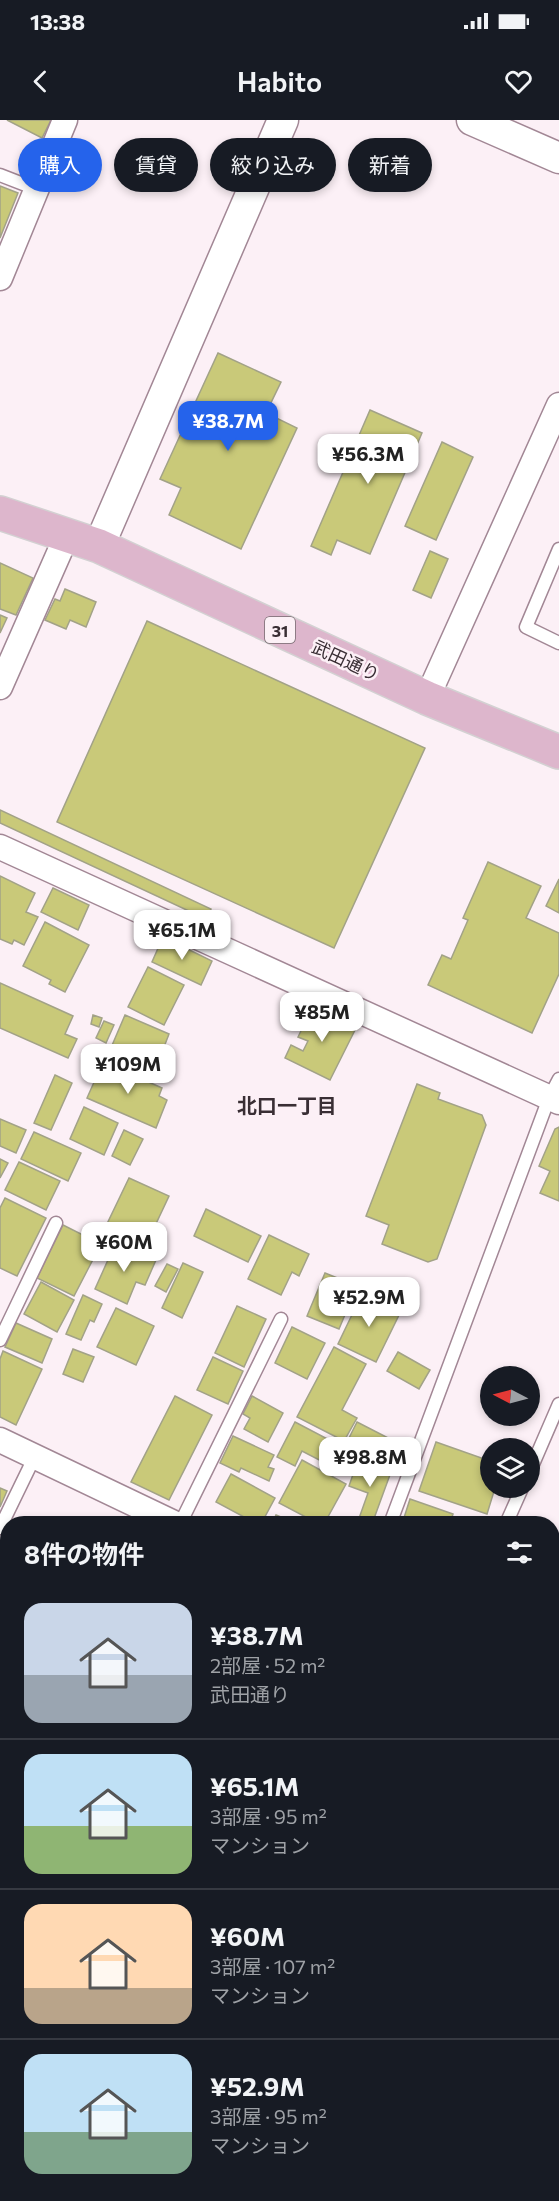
<!DOCTYPE html>
<html lang="ja">
<meta charset="utf-8">
<style>
body{margin:0;font-family:Commissioner,"Noto Sans JP",sans-serif;background:#20242c;color:#f1f3f6;height:100vh;display:flex;flex-direction:column;font-size:22px;white-space:nowrap}
*{box-sizing:border-box;margin:0}
p{font-size:20px;color:#9ea1a6}
.icon{flex:none;width:33px;height:33px;fill:none;stroke:currentColor;stroke-width:2;stroke-linecap:round;stroke-linejoin:round}
.map{position:relative;flex:1;overflow:hidden}
.sheet{position:absolute;left:0px;top:1396px;width:560px;height:686px;display:flex;flex-direction:column;background:#171b24;border-radius:24px 24px 0 0;box-shadow:0 3px 9px #0003}
.sheet>*{flex:none}
.banner{position:absolute;left:18px;top:18px;width:524px;height:54px;display:flex;gap:12px}
.needle{width:39px;rotate:276deg}
.tools{position:absolute;left:480px;top:1246px;display:grid;gap:12px}
.tools a{display:grid;place-items:center;width:60px;height:60px;border-radius:50%;background:#171b24;box-shadow:0 3px 9px #0003;font-size:30px}
.price{position:absolute;translate:-50% -51px;padding:0 14px;border-radius:12px;background:#fff;color:#222;font-size:20px;line-height:39px;filter:drop-shadow(0 2px 3px #0008)}
.price::after{content:'';position:absolute;left:50%;top:36px;width:18px;height:14px;margin-left:-9px;background:inherit;clip-path:polygon(0 0,100% 0,50% 100%)}
.price.selected{background:#2563eb;color:#fff}
ul{padding:0;list-style:none}
li{display:flex;align-items:center;gap:18px;height:150px;padding:0 24px}
li+li{border-top:2px solid #363941}
li span{display:grid;place-items:center;flex:none;width:168px;height:120px;border-radius:18px;color:#555}
li>.icon{margin-inline-start:auto}
span .icon{width:72px;height:72px;fill:#fffc;stroke-width:1}
li b{font-size:26px}
h2{display:flex;justify-content:space-between;align-items:center;height:72px;padding:0 24px;font-size:26px}
.chip{padding:0 21px;border-radius:27px;background:#171b24;box-shadow:0 3px 9px #0003;font-size:21px;line-height:54px}
.chip.selected{background:#2563eb;color:#fff}
.status{display:flex;justify-content:space-between;align-items:center;height:42px;padding:0 30px;background:#171b24;direction:ltr}
.status svg{height:16px;fill:currentColor}
header{display:flex;justify-content:space-between;align-items:center;height:78px;padding:0 24px;background:#171b24;font-size:27px;font-weight:600}
.map>svg:first-child{display:block}
.building{fill:#c9c979;stroke:#a2a287;stroke-width:1.5}
.lines{fill:none;stroke-linecap:round;stroke-linejoin:round}
.service-casing{stroke:#a28795;stroke-width:15}
.minor-casing{stroke:#a28795;stroke-width:27}
.tertiary-casing{stroke:#a28795;stroke-width:33}
.primary-casing{stroke:#d3d1d2;stroke-width:36}
.service{stroke:#fff;stroke-width:12}
.minor{stroke:#fff;stroke-width:24}
.tertiary{stroke:#fff;stroke-width:30}
.primary{stroke:#ddb6cc;stroke-width:33}
.labels{text-anchor:middle;dominant-baseline:central;stroke-width:5;stroke-linejoin:round;paint-order:stroke}
.shield{fill:#fcf0f6;stroke:#74686e;stroke-width:1.5}
.shield-label{font-size:16px;font-weight:bold;fill:#392e34}
.street-label{font-size:18px;fill:#392e34;stroke:#fcf0f6}
.neighbourhood-label{font-size:20px;font-weight:bold;fill:#392e34;stroke:#fcf0f6}
</style>
<div class="status"><b>13:38</b><svg viewBox="0 0 49 12"><path d="M0 12V9h3v3zM5 12V6h3v6zM10 12V3h3v9zM15 12V0h3v12zM26 1h20v11H26zM47 4h2v5h-2z"/></svg></div>
<header><svg class="icon" aria-label="back" viewBox="0 0 24 24"><path d="M15 5l-7 7 7 7"/></svg>Habito<svg class="icon" aria-label="heart" viewBox="0 0 24 24"><path d="M12 20l-8-8c-3-5 5-10 8-4 3-6 11-1 8 4z"/></svg></header>
<div class="map">
<svg width="559" height="2081" viewBox="0 0 559 2081">
<rect width="100%" height="100%" fill="#fcf0f6"/>
<!-- building -->
<g class="building">
<path d="M7,0H51L42,18Z"/>
<path d="M0,66L18,73L0,118Z"/>
<path d="M218,233L281,262L266,293L297,308L241,429L169,395L181,368L160,359Z"/>
<path d="M370,290L422,313L370,434L337,420L331,435L311,426Z"/>
<path d="M442,322L473,337L436,420L405,406Z"/>
<path d="M430,431L448,439L431,478L413,470Z"/>
<path d="M0,443L33,458L16,495L0,489Z"/>
<path d="M65,469L96,482L86,507L70,500L66,509L45,500L55,479L60,481Z"/>
<path d="M0,495L7,498L0,513Z"/>
<path d="M147,501L425,628L334,828L57,702Z"/>
<path d="M0,690L211,789L206,799L0,703Z"/>
<path d="M488,742L541,766L526,798L559,813V854L532,913L428,865L442,835L451,839L468,800L463,798Z"/>
<path d="M0,756L35,773L26,792L38,797L24,825L14,820L12,824L0,819Z"/>
<path d="M559,759V793L546,786Z"/>
<path d="M53,768L89,785L78,810L41,792Z"/>
<path d="M45,802L89,825L65,872L49,864L51,860L23,846Z"/>
<path d="M163,817L212,841L201,865L152,842Z"/>
<path d="M148,847L184,865L164,905L128,887Z"/>
<path d="M0,863L73,896L65,914L77,919L68,938L0,908Z"/>
<path d="M313,886L356,908L330,960L285,938L291,925L303,931L308,921L298,917Z"/>
<path d="M93,895L102,898L99,907L91,904Z"/>
<path d="M125,895L169,914L164,927L157,925L148,946L110,930Z"/>
<path d="M104,901L114,905L106,923L96,918Z"/>
<path d="M103,942L162,968L159,976L167,980L156,1008L87,978Z"/>
<path d="M55,955L72,963L51,1010L34,1003Z"/>
<path d="M417,964L440,973L438,979L482,995L486,1005L437,1139L428,1142L382,1124L389,1105L366,1096Z"/>
<path d="M84,987L118,1003L104,1035L70,1019Z"/>
<path d="M0,999L26,1010L16,1033L0,1026Z"/>
<path d="M559,1007V1081L540,1073L550,1051L539,1046L555,1009Z"/>
<path d="M124,1010L143,1019L130,1045L112,1036Z"/>
<path d="M34,1012L81,1033L68,1061L21,1039Z"/>
<path d="M0,1039L8,1043L0,1058Z"/>
<path d="M19,1042L60,1061L46,1090L5,1070Z"/>
<path d="M129,1058L169,1076L146,1125L106,1106Z"/>
<path d="M5,1078L46,1098L17,1156L0,1148V1088Z"/>
<path d="M206,1089L261,1116L248,1142L194,1116Z"/>
<path d="M63,1105L101,1124L74,1176L37,1158Z"/>
<path d="M269,1115L309,1134L299,1156L292,1152L281,1175L248,1159Z"/>
<path d="M116,1122L156,1140L145,1165L136,1162L127,1184L95,1169Z"/>
<path d="M183,1143L203,1152L182,1198L162,1188Z"/>
<path d="M167,1144L178,1149L166,1172L155,1166Z"/>
<path d="M325,1153L357,1166L339,1209L307,1196Z"/>
<path d="M41,1162L74,1180L57,1212L24,1194Z"/>
<path d="M362,1174L400,1193L376,1242L338,1224Z"/>
<path d="M83,1175L102,1184L94,1202L90,1200L81,1220L66,1214Z"/>
<path d="M237,1186L266,1199L244,1247L215,1233Z"/>
<path d="M116,1188L154,1206L136,1245L97,1227Z"/>
<path d="M16,1203L52,1219L42,1243L5,1227Z"/>
<path d="M292,1207L325,1223L307,1259L275,1243Z"/>
<path d="M334,1227L366,1244L342,1290L357,1298L344,1321L297,1297Z"/>
<path d="M73,1229L94,1237L83,1262L63,1254Z"/>
<path d="M3,1231L42,1249L16,1305L0,1297V1239Z"/>
<path d="M398,1232L430,1250L419,1269L387,1251Z"/>
<path d="M213,1237L243,1251L228,1284L197,1270Z"/>
<path d="M175,1276L212,1295L169,1380L131,1362Z"/>
<path d="M252,1276L283,1293L268,1322L244,1309L250,1298L243,1294Z"/>
<path d="M295,1302L339,1325L329,1345L302,1331L295,1346L277,1337Z"/>
<path d="M357,1302L400,1324L389,1346L346,1324Z"/>
<path d="M233,1316L274,1335L268,1347L274,1349L269,1361L241,1348L239,1352L220,1343Z"/>
<path d="M436,1322L490,1341V1368H495L487,1394L419,1371Z"/>
<path d="M302,1340L346,1364L324,1404H319L279,1383Z"/>
<path d="M358,1340L391,1352L372,1404H357L368,1373L349,1366Z"/>
<path d="M231,1354L275,1378L261,1404H257L216,1382Z"/>
<path d="M0,1368L7,1371L0,1387Z"/>
<path d="M410,1379L453,1394L450,1404H402Z"/>
<path d="M276,1395L298,1404H272Z"/>
<path d="M559,1427V1559L552,1556V1442Z"/>
<path d="M4,1471L8,1473V1523L0,1519V1481Z"/>
<path d="M8,1606V1647L0,1644V1622Z"/>
<path d="M552,1611L559,1614V1706L552,1703Z"/>
<path d="M0,1819L8,1822V1854L0,1871Z"/>
<path d="M0,1883L8,1887V1925L3,1935L8,1937V1949L0,1965Z"/>
<path d="M554,1927L559,1930V1952L552,1949V1932Z"/>
<path d="M552,1955L559,1959V2006L555,2014L552,2012Z"/>
<path d="M8,1961V1981L0,1978Z"/>
<path d="M2,1992L8,1995V2046L0,2042V1997Z"/>
<path d="M3,2050L8,2053V2074H12L9,2081H0V2056Z"/>
<path d="M16,2074H41L38,2081H13Z"/>
<path d="M61,2074H66L79,2081H58Z"/>
<path d="M75,2074H97L94,2081H89Z"/>
<path d="M104,2074H130L127,2081H101Z"/>
<path d="M329,2074H331L344,2081H326Z"/>
<path d="M340,2074H397L394,2081H354Z"/>
<path d="M478,2074H552L559,2078V2080L482,2081L476,2078Z"/>
</g>
<g class="lines">
<defs>
<g id="service">
<path d="M0,55L36,69"/>
<path d="M559,429L526,507L559,523"/>
<path d="M0,1220L56,1103"/>
<path d="M530,1351L559,1284"/>
<path d="M180,1404L281,1199"/>
<path d="M390,1404L549,978L559,959"/>
<path d="M506,1404L522,1368"/>
<path d="M0,1408L35,1336"/>
</g>
<g id="minor">
<path d="M0,158L65,0"/>
<path d="M0,567L67,415"/>
<path d="M427,578L559,285"/>
<path d="M0,727L559,982"/>
<path d="M0,1320L176,1404"/>
<path d="M552,1577L559,1581"/>
<path d="M0,1804L8,1807"/>
<path d="M552,2056L559,2059"/>
</g>
<g id="tertiary">
<path d="M472,0L559,38"/>
<path d="M99,426L283,0"/>
<path d="M552,1821L559,1806"/>
<path d="M431,2081L433,2074"/>
</g>
<path id="primary" d="M0,393L99,426L427,578L559,632"/>
</defs>
<!-- service casing -->
<use href="#service" class="service-casing"/>
<!-- minor casing -->
<use href="#minor" class="minor-casing"/>
<!-- tertiary casing -->
<use href="#tertiary" class="tertiary-casing"/>
<!-- primary casing -->
<use href="#primary" class="primary-casing"/>
<!-- service -->
<use href="#service" class="service"/>
<!-- minor -->
<use href="#minor" class="minor"/>
<!-- tertiary -->
<use href="#tertiary" class="tertiary"/>
<!-- primary -->
<use href="#primary" class="primary"/>
</g>
<g class="labels">
<!-- shield labels -->
<rect class="shield" x="265" y="497" width="30" height="26" rx="4.5"/>
<g class="shield-label">
<text x="280" y="510">31</text>
</g>
<!-- street labels -->
<g class="street-label">
<text transform="translate(346 540) rotate(25)">武田通り</text>
</g>
<!-- neighbourhood labels -->
<g class="neighbourhood-label">
<text x="287" y="985">北口一丁目</text>
</g>
</g>
</svg>
<div class="tools">
<a><svg class="needle" viewBox="-14 -14 28 28"><path d="M0-13l5 13h-10z" fill="#e53935"/><path d="M0 13l5-13h-10z" fill="#9ea1a6"/></svg></a>
<a><svg class="icon" aria-label="layers" viewBox="0 0 24 24"><path d="M12 4l9 5-9 5-9-5zM3 14l9 5 9-5"/></svg></a>
</div>
<b class="price selected" style="left:228px;top:332px">¥38.7M</b>
<b class="price" style="left:368px;top:365px">¥56.3M</b>
<b class="price" style="left:182px;top:841px">¥65.1M</b>
<b class="price" style="left:322px;top:923px">¥85M</b>
<b class="price" style="left:128px;top:975px">¥109M</b>
<b class="price" style="left:124px;top:1153px">¥60M</b>
<b class="price" style="left:369px;top:1208px">¥52.9M</b>
<b class="price" style="left:370px;top:1368px">¥98.8M</b>
<div class="banner">
<a class="chip selected">購入</a>
<a class="chip">賃貸</a>
<a class="chip">絞り込み</a>
<a class="chip">新着</a>
</div>
<section class="sheet">
<h2>8件の物件<svg class="icon" aria-label="filters" viewBox="0 0 24 24"><path d="M4 7h16M4 17h16"/><circle cx="9" cy="7" r="2"/><circle cx="15" cy="17" r="2"/></svg></h2>
<ul>
<li><span style="background:linear-gradient(#c9d6e8 60%,#9aa5b1 0)"><svg class="icon" aria-label="home" viewBox="0 0 24 24"><path d="M3 11l9-7 9 7M6 9v11h12V9"/></svg></span><div><b>¥38.7M</b><p>2部屋 · 52 m²</p><p>武田通り</p></div></li>
<li><span style="background:linear-gradient(#bfe0f5 60%,#8fb573 0)"><svg class="icon" aria-label="home" viewBox="0 0 24 24"><path d="M3 11l9-7 9 7M6 9v11h12V9"/></svg></span><div><b>¥65.1M</b><p>3部屋 · 95 m²</p><p>マンション</p></div></li>
<li><span style="background:linear-gradient(#ffd9b3 70%,#b9a48a 0)"><svg class="icon" aria-label="home" viewBox="0 0 24 24"><path d="M3 11l9-7 9 7M6 9v11h12V9"/></svg></span><div><b>¥60M</b><p>3部屋 · 107 m²</p><p>マンション</p></div></li>
<li><span style="background:linear-gradient(#bfe0f5 65%,#7fa58c 0)"><svg class="icon" aria-label="home" viewBox="0 0 24 24"><path d="M3 11l9-7 9 7M6 9v11h12V9"/></svg></span><div><b>¥52.9M</b><p>3部屋 · 95 m²</p><p>マンション</p></div></li>
</ul>
</section>
</div>
